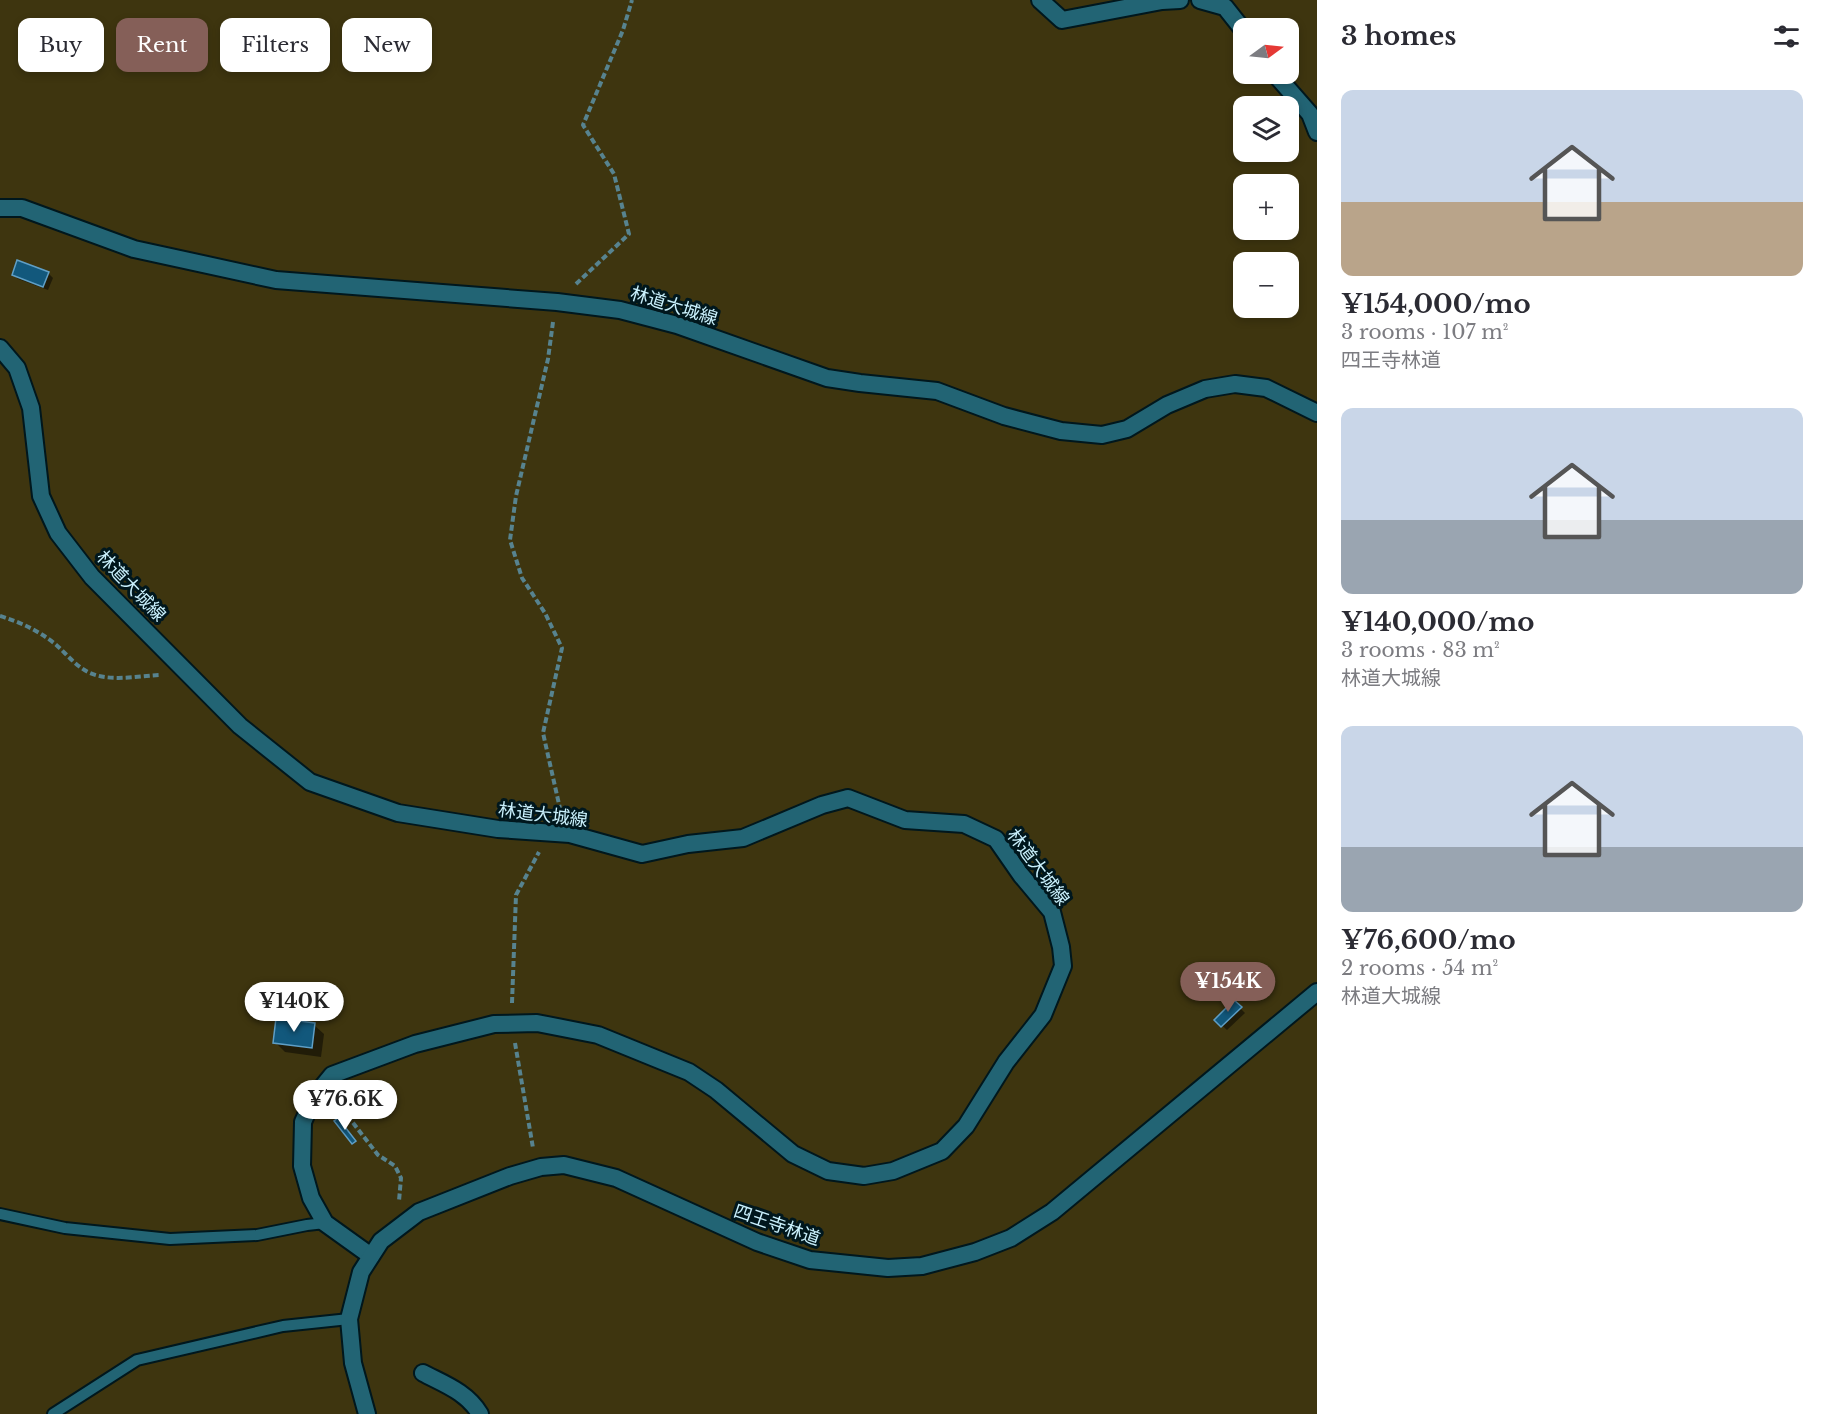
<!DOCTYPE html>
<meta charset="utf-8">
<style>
body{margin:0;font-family:"Libre Baskerville","Noto Sans JP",serif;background:#f2f2f3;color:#2b2b33;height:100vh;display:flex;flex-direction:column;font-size:22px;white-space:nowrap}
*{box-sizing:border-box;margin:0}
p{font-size:20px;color:#7c7c81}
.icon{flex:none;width:33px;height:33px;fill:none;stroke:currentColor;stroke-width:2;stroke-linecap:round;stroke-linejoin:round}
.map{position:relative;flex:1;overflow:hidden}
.drawer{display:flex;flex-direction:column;background:#fff;width:510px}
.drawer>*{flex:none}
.banner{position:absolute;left:18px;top:18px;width:570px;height:54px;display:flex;gap:12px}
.needle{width:39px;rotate:75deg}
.buttons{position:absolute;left:1233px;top:18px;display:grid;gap:12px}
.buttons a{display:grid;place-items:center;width:66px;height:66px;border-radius:12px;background:#fff;box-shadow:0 3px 9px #0003;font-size:30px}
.price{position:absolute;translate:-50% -51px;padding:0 14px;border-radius:21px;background:#fff;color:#222;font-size:20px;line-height:39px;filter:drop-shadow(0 2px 3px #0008)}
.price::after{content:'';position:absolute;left:50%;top:36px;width:18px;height:14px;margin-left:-9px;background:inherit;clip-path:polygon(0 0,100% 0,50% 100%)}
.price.current{background:#855f58;color:#fff}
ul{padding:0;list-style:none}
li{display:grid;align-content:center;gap:12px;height:318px;padding:0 24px}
li span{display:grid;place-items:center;height:186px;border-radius:12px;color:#555}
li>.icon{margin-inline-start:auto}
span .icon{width:108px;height:108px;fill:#fffc;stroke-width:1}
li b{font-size:26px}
h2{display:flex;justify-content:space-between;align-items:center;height:72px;padding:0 24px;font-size:26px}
.chip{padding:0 21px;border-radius:12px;background:#fff;box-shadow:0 3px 9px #0003;font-size:21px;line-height:54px}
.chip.current{background:#855f58;color:#fff}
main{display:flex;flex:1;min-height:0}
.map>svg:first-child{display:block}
.green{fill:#3e350f;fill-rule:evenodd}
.shadow{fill:#0007}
.building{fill:#12587c;stroke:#5f9fc6;stroke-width:1.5}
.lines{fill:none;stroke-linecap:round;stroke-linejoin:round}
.service-casing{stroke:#00171d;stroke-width:14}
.minor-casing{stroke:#00171d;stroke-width:20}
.path{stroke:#57838f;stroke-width:4;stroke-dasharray:6 3;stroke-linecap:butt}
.service{stroke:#226474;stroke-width:10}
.minor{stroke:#226474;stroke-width:16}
.labels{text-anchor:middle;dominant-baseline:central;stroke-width:6;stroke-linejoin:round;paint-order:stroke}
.street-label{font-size:18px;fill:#caf1fd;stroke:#00171d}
</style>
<main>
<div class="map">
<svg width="1317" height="1414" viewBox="0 0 1317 1414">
<rect width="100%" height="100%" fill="#00313c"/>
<!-- green -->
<path class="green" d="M0,0H1317V1414H0ZM1244,28H1288V74H1244ZM1244,106H1288V152H1244ZM1244,184H1288V230H1244ZM1244,262H1288V308H1244Z"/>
<!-- shadow -->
<g class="shadow">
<path d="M48,273L53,278L48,290L18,279L13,274Z"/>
<path d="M1234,1002L1245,1013L1227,1030L1216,1020Z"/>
<path d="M314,1025L324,1034L321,1057L285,1052L275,1042Z"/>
<path d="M363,1097L367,1101L370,1109L364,1111L359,1106Z"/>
</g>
<!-- building -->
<g class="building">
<path d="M17,260L49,272L43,287L12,275Z"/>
<path d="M1234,1000L1242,1007L1221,1027L1214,1020Z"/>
<path d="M276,1018L315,1023L312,1048L273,1043Z"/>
<path d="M363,1095L366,1105L358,1107L355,1098Z"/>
<path d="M338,1118L356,1141L352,1144L334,1121Z"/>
</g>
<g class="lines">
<defs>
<g id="service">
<path d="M0,1214L65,1228L170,1239L257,1235L307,1225L325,1223"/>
<path d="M53,1414L137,1360L283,1326L349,1319"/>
</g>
<g id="minor">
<path d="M1040,0L1062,20L1162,1L1180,0"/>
<path d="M1200,0L1225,7L1244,31"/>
<path d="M1275,74L1310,114L1317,132"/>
<path d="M0,208H22L134,249L276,280L557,302L620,310L677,325L827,378L860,383L937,391L1004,416L1061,431L1102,435L1127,429L1167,405L1205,389L1235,384L1266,388L1317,413"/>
<path d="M0,348L17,368L31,408L41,496L58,533L92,577L240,726L310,782L398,813L498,829L570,834L642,854L688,844L743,838L822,805L848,798L905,820L964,824L996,839L1021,875L1052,912L1061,947L1063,966L1043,1015L1006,1062L966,1126L942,1151L893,1171L864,1176L828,1171L793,1154L716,1090L689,1072L598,1035L537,1023L494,1024L415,1044L332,1075L314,1097L303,1122L302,1166L311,1198L325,1223L371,1256"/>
<path d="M423,1373C444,1384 467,1392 480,1414"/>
<path d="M367,1414L353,1363L349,1319L361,1272L381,1241L419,1212L510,1176L541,1167L564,1165L616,1178L757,1242L810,1260L888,1268L922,1266L975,1252L1011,1238L1052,1212L1317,992"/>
</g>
</defs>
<!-- service casing -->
<use href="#service" class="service-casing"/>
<!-- minor casing -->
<use href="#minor" class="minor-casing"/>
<!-- path -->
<g class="path">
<path d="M576,284L629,234L614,174L583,125L623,30L632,0"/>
<path d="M553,322L548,359L516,496L510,540L522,578L545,613L562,648L543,733L561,813"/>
<path d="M0,616C20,622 37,630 54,643C66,653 75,666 90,673C111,682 137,676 160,675"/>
<path d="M512,1003L516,895L539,852"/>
<path d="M515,1043L533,1148"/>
<path d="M333,1106L343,1110L378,1155L395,1166L401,1178L399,1201"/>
</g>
<!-- service -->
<use href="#service" class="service"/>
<!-- minor -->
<use href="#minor" class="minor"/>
</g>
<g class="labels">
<!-- street labels -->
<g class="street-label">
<text transform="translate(674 306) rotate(17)">林道大城線</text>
<text transform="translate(131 586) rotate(46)">林道大城線</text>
<text transform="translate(543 815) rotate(7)">林道大城線</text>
<text transform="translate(1038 867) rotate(53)">林道大城線</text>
<text transform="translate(777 1225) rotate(19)">四王寺林道</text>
</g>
</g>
</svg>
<div class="buttons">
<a><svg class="needle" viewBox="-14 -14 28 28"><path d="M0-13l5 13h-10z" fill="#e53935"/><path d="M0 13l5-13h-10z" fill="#7c7c81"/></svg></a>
<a><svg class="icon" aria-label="layers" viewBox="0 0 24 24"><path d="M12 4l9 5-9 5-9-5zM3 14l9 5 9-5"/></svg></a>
<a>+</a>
<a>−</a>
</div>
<b class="price current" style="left:1228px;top:1013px">¥154K</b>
<b class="price" style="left:294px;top:1033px">¥140K</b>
<b class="price" style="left:345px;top:1131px">¥76.6K</b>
<div class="banner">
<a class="chip">Buy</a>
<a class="chip current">Rent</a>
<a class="chip">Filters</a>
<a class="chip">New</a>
</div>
</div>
<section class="drawer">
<h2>3 homes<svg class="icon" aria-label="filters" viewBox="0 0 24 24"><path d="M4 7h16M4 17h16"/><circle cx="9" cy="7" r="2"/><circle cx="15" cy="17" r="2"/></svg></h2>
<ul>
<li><span style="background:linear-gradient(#c9d6e8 60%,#b9a48a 0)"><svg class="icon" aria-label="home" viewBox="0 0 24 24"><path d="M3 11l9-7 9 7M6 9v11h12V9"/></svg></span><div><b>¥154,000/mo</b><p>3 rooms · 107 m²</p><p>四王寺林道</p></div></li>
<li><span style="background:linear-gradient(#c9d6e8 60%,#9aa5b1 0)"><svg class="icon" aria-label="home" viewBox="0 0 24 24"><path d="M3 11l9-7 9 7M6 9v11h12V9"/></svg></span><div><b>¥140,000/mo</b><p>3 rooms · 83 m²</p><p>林道大城線</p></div></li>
<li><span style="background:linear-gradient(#c9d6e8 65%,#9aa5b1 0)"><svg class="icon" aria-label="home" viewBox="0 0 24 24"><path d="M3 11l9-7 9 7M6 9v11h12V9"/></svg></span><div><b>¥76,600/mo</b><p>2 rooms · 54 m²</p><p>林道大城線</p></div></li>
</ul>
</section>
</main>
